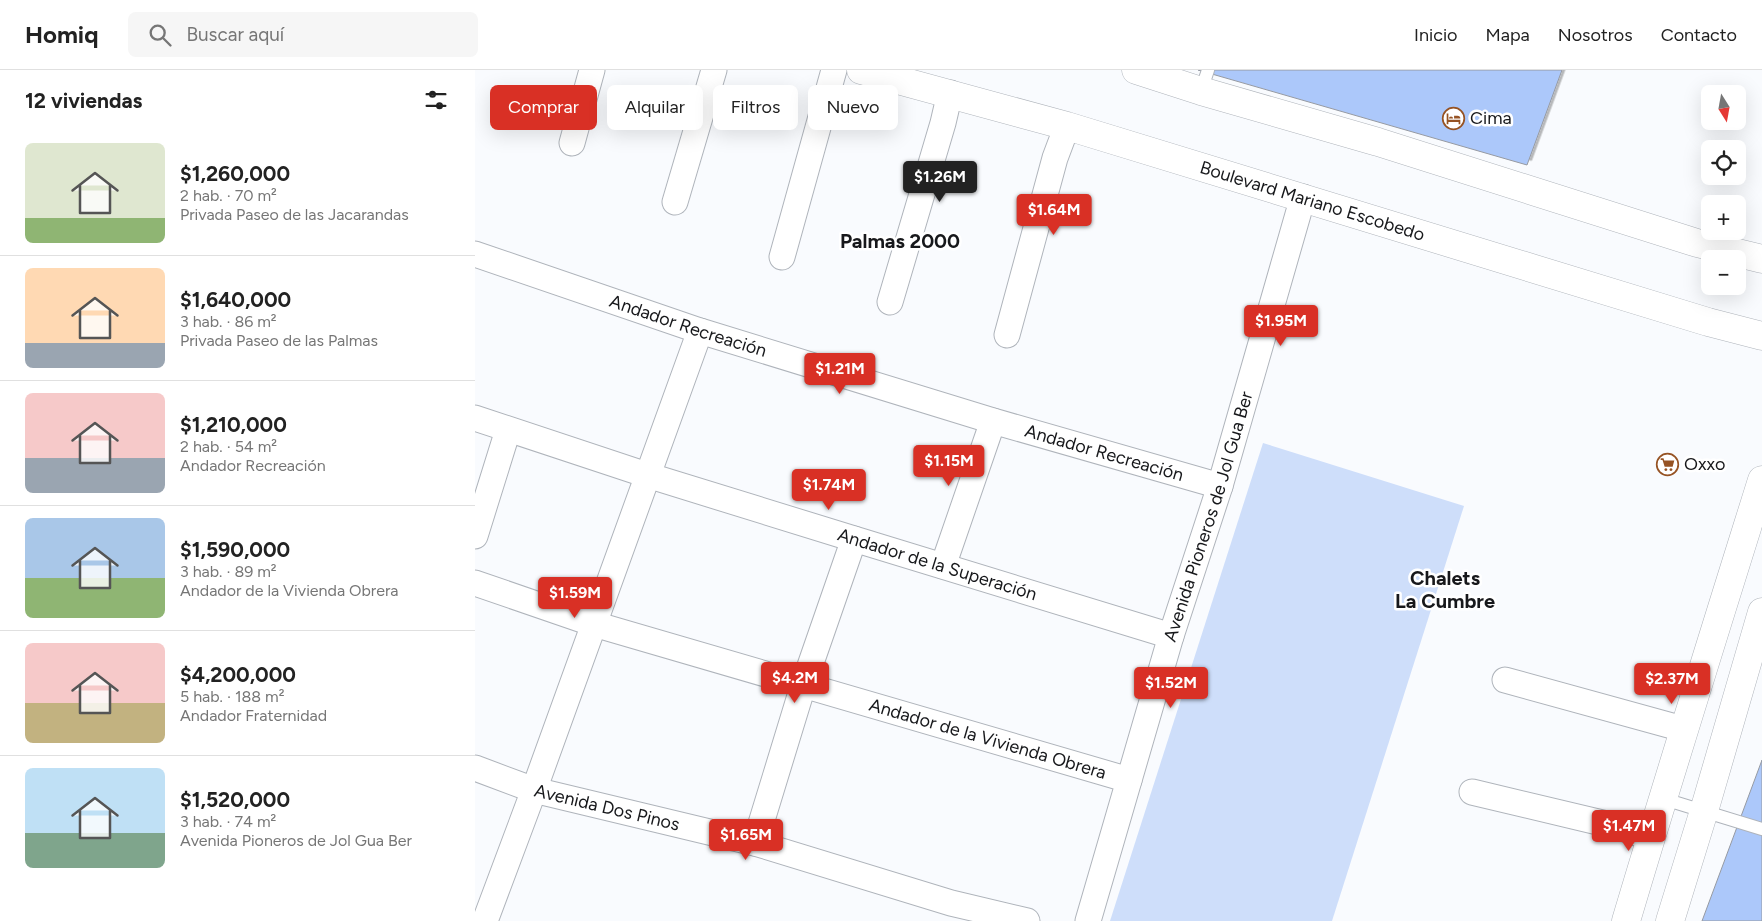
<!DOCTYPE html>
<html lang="es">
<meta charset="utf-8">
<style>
body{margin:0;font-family:Figtree,sans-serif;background:#f6f6f6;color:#222;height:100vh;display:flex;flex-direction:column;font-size:19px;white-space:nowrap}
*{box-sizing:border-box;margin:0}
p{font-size:16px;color:#767676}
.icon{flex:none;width:28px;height:28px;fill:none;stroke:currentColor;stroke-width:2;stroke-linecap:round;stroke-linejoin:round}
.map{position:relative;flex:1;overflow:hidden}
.side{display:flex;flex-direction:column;background:#fff;width:475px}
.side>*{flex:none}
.hud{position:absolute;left:15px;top:15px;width:475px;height:45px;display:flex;gap:10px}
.needle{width:32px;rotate:169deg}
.fabs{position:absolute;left:1226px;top:15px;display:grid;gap:10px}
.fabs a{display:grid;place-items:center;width:45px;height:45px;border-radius:8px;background:#fff;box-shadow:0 5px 20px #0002;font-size:25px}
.price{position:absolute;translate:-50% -42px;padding:0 11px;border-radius:5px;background:#d93025;color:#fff;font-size:16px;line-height:32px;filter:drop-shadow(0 1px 2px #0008)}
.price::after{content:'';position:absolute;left:50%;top:30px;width:15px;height:11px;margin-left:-8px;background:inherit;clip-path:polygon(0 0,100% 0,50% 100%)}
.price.active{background:#222;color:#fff}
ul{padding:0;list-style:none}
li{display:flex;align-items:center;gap:15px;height:125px;padding:0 25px}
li+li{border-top:1px solid #e0e0e0}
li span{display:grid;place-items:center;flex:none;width:140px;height:100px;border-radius:8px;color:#555}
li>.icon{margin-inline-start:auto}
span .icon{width:60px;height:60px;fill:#fffc;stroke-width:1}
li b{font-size:21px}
h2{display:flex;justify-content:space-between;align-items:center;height:60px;padding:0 25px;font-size:21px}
.tag{padding:0 18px;border-radius:8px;background:#fff;box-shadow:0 5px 20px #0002;font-size:18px;line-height:45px}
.tag.active{background:#d93025;color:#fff}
header{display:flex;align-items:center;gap:30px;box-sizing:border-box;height:70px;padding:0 25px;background:#fff;border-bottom:1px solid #e0e0e0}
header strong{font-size:24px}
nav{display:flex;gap:28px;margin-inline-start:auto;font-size:18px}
.search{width:350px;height:45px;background:#f6f6f6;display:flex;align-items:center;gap:12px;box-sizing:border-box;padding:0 18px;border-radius:8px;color:#767676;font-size:19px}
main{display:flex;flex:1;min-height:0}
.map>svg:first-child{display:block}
.green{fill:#cedefa}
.building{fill:#acc8fa;stroke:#969aa2;filter:url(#shadow)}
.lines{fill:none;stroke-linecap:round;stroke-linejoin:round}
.service-casing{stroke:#afb4bb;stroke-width:14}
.minor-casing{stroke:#afb4bb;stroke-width:27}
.primary-casing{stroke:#afb4bb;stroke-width:29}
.service{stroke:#fff;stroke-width:12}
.minor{stroke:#fff;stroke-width:25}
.primary{stroke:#fff;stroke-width:28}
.labels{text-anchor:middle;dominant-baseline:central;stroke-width:5;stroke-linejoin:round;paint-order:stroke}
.poi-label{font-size:18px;fill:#17181b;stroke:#fff;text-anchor:start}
.street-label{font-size:18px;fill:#17181b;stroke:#fff}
.quarter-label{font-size:20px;font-weight:bold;fill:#17181b;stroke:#fff}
</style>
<header>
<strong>Homiq</strong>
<div class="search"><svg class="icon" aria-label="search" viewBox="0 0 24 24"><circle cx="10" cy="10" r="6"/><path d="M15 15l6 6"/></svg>Buscar aquí</div>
<nav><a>Inicio</a><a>Mapa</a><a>Nosotros</a><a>Contacto</a></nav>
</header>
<main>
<section class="side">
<h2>12 viviendas<svg class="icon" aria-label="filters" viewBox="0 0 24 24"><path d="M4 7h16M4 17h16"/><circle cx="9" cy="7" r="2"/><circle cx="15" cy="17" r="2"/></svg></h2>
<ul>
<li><span style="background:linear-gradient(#dfe7d0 75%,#8fb573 0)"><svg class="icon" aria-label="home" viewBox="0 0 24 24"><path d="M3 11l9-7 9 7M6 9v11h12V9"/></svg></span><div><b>$1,260,000</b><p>2 hab. · 70 m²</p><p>Privada Paseo de las Jacarandas</p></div></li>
<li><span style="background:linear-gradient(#ffd9b3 75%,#9aa5b1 0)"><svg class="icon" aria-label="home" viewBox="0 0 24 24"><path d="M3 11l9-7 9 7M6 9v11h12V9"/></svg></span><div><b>$1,640,000</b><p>3 hab. · 86 m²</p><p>Privada Paseo de las Palmas</p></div></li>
<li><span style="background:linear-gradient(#f6c9c9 65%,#9aa5b1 0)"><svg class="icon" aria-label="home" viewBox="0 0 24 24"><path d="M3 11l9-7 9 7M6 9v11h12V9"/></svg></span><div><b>$1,210,000</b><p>2 hab. · 54 m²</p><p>Andador Recreación</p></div></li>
<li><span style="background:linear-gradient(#a9c7e8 60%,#8fb573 0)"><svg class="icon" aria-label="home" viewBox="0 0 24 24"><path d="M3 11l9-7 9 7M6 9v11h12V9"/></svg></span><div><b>$1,590,000</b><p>3 hab. · 89 m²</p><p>Andador de la Vivienda Obrera</p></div></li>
<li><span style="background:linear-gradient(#f6c9c9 60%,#c2b280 0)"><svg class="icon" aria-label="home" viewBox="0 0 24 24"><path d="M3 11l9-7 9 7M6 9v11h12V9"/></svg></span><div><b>$4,200,000</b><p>5 hab. · 188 m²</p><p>Andador Fraternidad</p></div></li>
<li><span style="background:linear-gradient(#bfe0f5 65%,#7fa58c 0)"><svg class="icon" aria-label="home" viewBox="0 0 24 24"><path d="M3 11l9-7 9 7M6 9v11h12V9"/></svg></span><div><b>$1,520,000</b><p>3 hab. · 74 m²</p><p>Avenida Pioneros de Jol Gua Ber</p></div></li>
</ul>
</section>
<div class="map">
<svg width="1287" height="851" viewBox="0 0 1287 851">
<defs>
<filter id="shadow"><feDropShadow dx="4.5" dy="-4.5" stdDeviation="0" flood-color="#0004"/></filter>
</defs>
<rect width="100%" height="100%" fill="#f9fbfe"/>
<!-- green -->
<path class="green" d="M788,373L989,436L857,851H635Z"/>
<!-- building -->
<g class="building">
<path d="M723,0H1087L1052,95Z"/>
<path d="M1287,690V851H1227Z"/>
</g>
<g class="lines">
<defs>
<g id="service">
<path d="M726,21L733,0"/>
<path d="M1189,729L1287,759"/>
</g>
<g id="minor">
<path d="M97,73L117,0"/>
<path d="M200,132L239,0"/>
<path id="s1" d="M0,184L225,261L518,351L745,416"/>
<path d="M307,187L359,0"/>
<path d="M415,232L468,53L475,23"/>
<path d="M532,265L580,88L592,56"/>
<path id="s2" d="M0,348L172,405L379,469L696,566"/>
<path d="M0,466L33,360"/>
<path d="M468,496L518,351"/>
<path id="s3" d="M0,513L119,554L654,710"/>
<path d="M1030,610L1208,659"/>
<path id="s4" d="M0,698L59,720L280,773L476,833L552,851"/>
<path d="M997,722L1144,757L1176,768"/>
<path d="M280,773L328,616L379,469"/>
<path d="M10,851L59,720L225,261"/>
<path id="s5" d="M613,851L696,566L745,416L828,127"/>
</g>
<g id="primary">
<path id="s6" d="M386,0L592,56L1233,252L1287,266"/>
<path d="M661,0L726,21L903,72L1222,173L1287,189"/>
<path d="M1151,851C1195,703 1241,557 1287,410"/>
<path d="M1195,851L1229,741L1287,542"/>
</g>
</defs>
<!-- service casing -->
<use href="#service" class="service-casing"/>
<!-- minor casing -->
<use href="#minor" class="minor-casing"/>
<!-- primary casing -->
<use href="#primary" class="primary-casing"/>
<!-- service -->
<use href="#service" class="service"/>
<!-- minor -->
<use href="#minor" class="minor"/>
<!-- primary -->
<use href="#primary" class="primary"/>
</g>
<!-- icons -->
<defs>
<symbol id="hotel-ring" viewBox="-11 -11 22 22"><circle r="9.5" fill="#fff" stroke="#965324" stroke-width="1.5"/><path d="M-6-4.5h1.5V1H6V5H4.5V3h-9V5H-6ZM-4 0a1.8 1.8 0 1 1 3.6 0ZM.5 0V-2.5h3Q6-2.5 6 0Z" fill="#965324"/></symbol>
<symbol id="supermarket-ring" viewBox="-11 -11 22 22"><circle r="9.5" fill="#fff" stroke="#965324" stroke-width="1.5"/><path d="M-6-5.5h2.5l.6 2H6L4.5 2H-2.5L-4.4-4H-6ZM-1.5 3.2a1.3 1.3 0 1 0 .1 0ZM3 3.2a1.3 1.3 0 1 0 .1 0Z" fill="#965324"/></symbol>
</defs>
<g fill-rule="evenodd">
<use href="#hotel-ring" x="966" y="36" width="25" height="25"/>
<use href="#supermarket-ring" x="1180" y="382" width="25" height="25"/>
</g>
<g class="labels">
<!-- poi labels -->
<g class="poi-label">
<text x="995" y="48">Cima</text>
<text x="1209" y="394">Oxxo</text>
</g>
<!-- street labels -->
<g class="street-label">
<text stroke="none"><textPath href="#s6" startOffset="470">Boulevard Mariano Escobedo</textPath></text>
<text stroke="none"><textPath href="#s1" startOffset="225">Andador Recreación</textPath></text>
<text stroke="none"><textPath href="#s1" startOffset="660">Andador Recreación</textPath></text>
<text stroke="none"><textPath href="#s5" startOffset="422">Avenida Pioneros de Jol Gua Ber</textPath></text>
<text stroke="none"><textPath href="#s2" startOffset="485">Andador de la Superación</textPath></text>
<text stroke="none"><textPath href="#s3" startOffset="536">Andador de la Vivienda Obrera</textPath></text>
<text stroke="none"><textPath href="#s4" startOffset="138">Avenida Dos Pinos</textPath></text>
</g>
<!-- quarter labels -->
<g class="quarter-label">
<text x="425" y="171">Palmas 2000</text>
<text x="970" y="508">Chalets<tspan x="970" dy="23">La Cumbre</tspan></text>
</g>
</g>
</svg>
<div class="fabs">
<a><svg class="needle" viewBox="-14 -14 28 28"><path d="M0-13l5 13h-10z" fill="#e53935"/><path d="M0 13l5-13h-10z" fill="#767676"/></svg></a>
<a><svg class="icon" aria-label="locate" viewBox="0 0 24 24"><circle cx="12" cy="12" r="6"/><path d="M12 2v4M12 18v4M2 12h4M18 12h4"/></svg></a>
<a>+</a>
<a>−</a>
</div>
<b class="price active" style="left:465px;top:133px">$1.26M</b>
<b class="price" style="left:579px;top:166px">$1.64M</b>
<b class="price" style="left:806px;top:277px">$1.95M</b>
<b class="price" style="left:365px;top:325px">$1.21M</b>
<b class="price" style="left:474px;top:417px">$1.15M</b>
<b class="price" style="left:354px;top:441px">$1.74M</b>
<b class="price" style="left:100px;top:549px">$1.59M</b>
<b class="price" style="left:320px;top:634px">$4.2M</b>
<b class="price" style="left:1197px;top:635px">$2.37M</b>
<b class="price" style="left:696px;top:639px">$1.52M</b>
<b class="price" style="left:1154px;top:782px">$1.47M</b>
<b class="price" style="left:271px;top:791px">$1.65M</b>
<div class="hud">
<a class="tag active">Comprar</a>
<a class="tag">Alquilar</a>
<a class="tag">Filtros</a>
<a class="tag">Nuevo</a>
</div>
</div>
</main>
